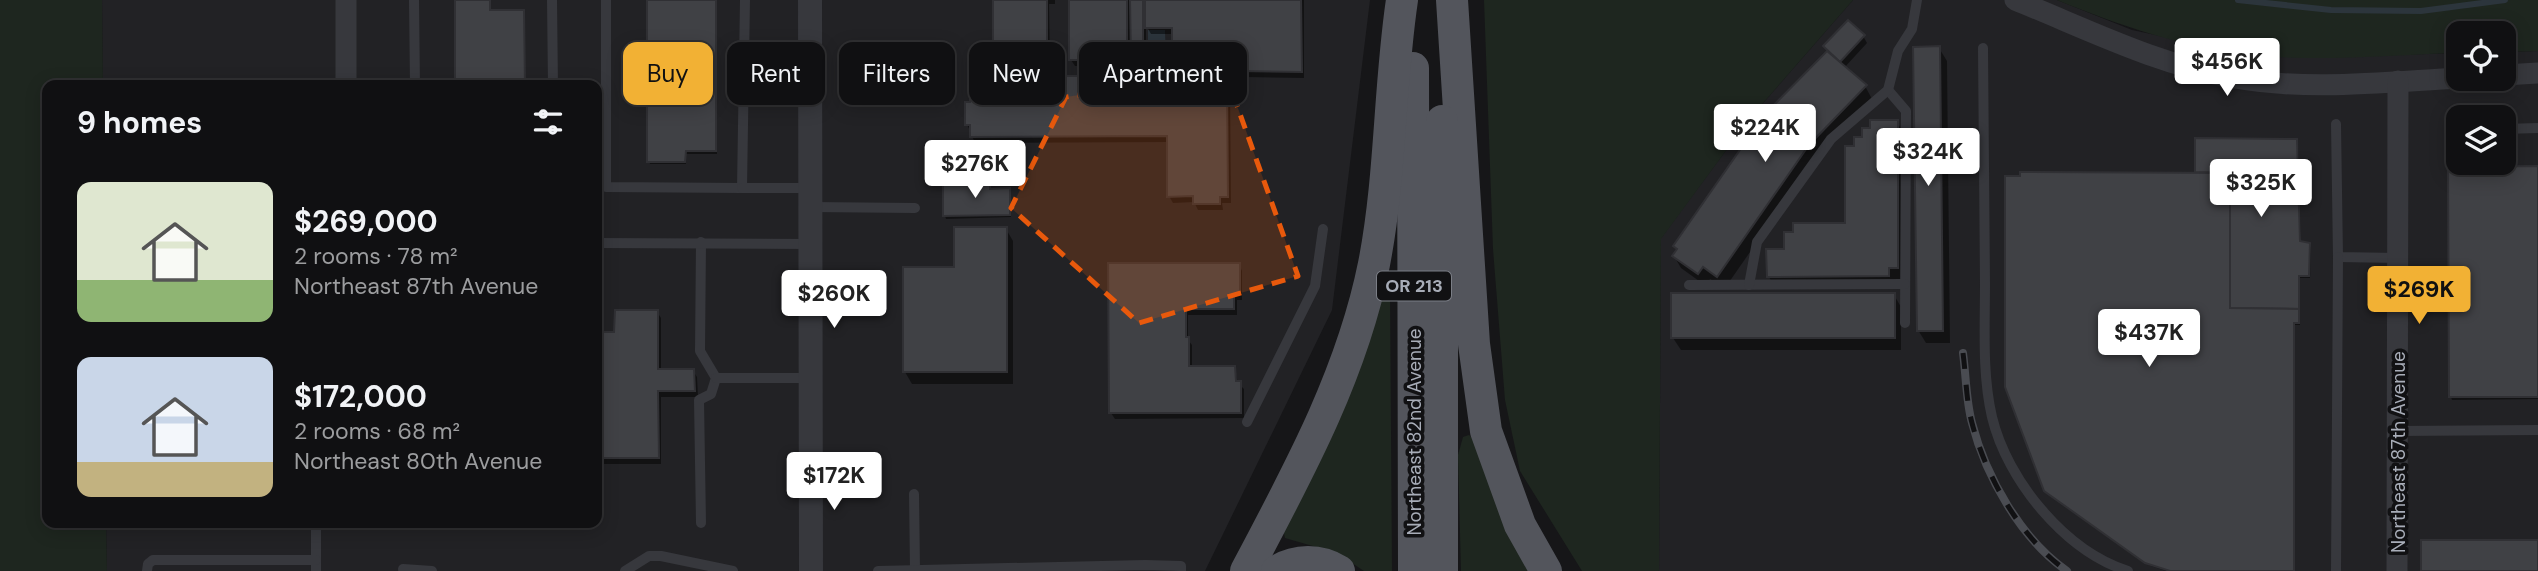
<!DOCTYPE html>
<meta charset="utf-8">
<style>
body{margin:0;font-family:"DM Sans",sans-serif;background:#1e1e20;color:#f1f3f6;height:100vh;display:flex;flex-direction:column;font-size:26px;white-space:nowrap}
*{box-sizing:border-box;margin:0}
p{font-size:23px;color:#9c9d9f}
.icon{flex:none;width:38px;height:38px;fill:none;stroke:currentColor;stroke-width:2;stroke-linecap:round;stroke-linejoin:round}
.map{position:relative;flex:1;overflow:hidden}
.details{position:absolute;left:42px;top:80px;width:560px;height:448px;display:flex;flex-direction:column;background:#101012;border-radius:14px;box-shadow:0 4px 18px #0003,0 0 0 2px #303032}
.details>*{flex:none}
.top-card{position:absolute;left:623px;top:42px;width:665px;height:63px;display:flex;gap:14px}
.buttons{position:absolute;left:2446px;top:21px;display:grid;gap:14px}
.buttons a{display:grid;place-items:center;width:70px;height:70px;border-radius:14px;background:#101012;box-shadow:0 4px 18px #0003,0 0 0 2px #303032;font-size:35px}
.price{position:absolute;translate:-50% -60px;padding:0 16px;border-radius:7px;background:#fff;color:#222;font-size:23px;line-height:46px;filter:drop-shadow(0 2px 4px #0008)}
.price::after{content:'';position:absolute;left:50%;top:42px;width:21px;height:16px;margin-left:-10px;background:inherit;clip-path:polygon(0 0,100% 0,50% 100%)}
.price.active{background:#f2b134;color:#111}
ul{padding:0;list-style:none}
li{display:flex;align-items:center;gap:21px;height:175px;padding:0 35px}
li span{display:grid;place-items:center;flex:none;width:196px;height:140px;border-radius:14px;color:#555}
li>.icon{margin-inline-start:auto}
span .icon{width:84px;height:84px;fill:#fffc;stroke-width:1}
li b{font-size:30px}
h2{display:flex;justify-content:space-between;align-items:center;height:84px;padding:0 35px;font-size:30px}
.tag{padding:0 24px;border-radius:14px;background:#101012;box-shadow:0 4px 18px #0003,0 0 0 2px #303032;font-size:24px;line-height:63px}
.tag.active{background:#f2b134;color:#111}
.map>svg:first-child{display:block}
.built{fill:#222225;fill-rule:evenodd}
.green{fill:#1e261f}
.water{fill:#2c353c}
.shadow{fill:#0007;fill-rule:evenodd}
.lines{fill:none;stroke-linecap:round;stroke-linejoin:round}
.stream{stroke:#2c353c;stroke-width:6}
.building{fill:#404145;stroke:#303034;stroke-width:2}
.service{stroke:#37383d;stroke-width:10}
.minor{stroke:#37383d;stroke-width:21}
.tertiary{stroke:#37383d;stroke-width:24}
.primary{stroke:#53555c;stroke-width:32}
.rail-casing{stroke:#4a4c52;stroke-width:8}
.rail{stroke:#111113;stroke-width:5;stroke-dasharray:16;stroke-linecap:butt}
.marked{fill:#e8590c;fill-opacity:0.2;stroke:#e8590c;stroke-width:5;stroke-dasharray:14 9;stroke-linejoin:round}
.labels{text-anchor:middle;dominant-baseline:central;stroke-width:7;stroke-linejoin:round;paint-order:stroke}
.shield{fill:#111113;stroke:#7b7e86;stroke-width:2}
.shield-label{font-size:18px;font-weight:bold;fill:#a8adb8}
.street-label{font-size:19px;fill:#a8adb8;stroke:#111113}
</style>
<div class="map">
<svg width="2538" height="571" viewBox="0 0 2538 571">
<rect width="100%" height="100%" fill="#161618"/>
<!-- built -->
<g class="built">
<path d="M102,0H1370L1332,310L1205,571H107L106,523H597V86H103Z"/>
<path d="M1853,0H2057L2132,30L2250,55L2327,57L2459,53V79H2504V52L2538,51V571H1659L1661,238L1750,118ZM2459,117H2504V163H2459Z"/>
</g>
<!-- green -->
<g class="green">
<path d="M0,0H102L103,86H47V523H106L107,571H0Z"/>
<path d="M1484,0H1853L1750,118L1661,239L1659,571H1582L1520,471L1505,400L1493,249Z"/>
<path d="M2057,0H2538V51L2504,52V33H2459V53C2390,55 2320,62 2251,55C2184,48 2119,25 2057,0Z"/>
<path d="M1380,286L1390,289L1392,571H1364L1337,553L1285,538L1283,528Z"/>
<path d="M1469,435L1475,440L1530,571H1461L1458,455L1463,437Z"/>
</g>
<!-- water -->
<path class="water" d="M1148,30H1165L1166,63H1148Z"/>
<!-- shadow -->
<g class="shadow">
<path d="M649,0H717V154H686V164H650L649,161Z"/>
<path d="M995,0H1055V4H1049L1050,66H1037V74H1011L1007,67H999L995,60Z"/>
<path d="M1071,0H1304V78L1194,76L1199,85H1226L1230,91L1231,203H1222L1223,210H1198L1194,202L1173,203L1169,196V142L975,143L967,124L1123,77L1122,67H1113V74H1089L1084,66H1075L1071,60ZM1146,25L1151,34H1174L1177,74L1142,75L1146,71Z"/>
<path d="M489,1L490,12H523L525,14V86H457Z"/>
<path d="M1863,36L1867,43L1844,68L1865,86L1872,99L1816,157L1725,288L1710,279L1706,286L1681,268L1674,256L1677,251L1675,246L1767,115L1829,52L1826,47Z"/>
<path d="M1939,48L1947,61L1950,343H1926L1918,330Z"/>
<path d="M1897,122L1904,134L1905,280L1776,289L1769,277L1786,250L1847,224L1855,148L1864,139Z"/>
<path d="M2197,140L2296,141L2298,144L2301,243L2311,247L2310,278H2299L2300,325H2295V571H2166L2148,565L2048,493L2197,174Z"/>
<path d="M2538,168V399L2452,400L2451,397Z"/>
<path d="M989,186L990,190H1009L1011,217L946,219L945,216Z"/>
<path d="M1006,229L1013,241V384H912L905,372L955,268Z"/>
<path d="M1239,264L1242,271V300H1237V315H1188V340L1192,345V368L1234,367L1238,383L1244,389V418L1115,419L1111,413L1110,265Z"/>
<path d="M1894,295L1901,307V350H1681L1673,338Z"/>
<path d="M657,312L661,318V371H693L697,377L698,397H661V464H597V333H616Z"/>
<path d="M438,523H516V525L438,524Z"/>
</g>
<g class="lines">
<!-- stream -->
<path class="stream" d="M2238,0L2331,10L2421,11L2505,0"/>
</g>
<!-- building -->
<g class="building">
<path d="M455,0H490V10H524L525,86H455Z"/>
<path d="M647,0H716V151H686L685,162H647Z"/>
<path d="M993,0H1047V60H1034V68H1006V61H993Z"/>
<path d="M1069,0H1127V61H1110V68H1083V60H1069Z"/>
<path d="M1130,0H1143V64L1135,73H1184V76H1196V83H1227L1228,197H1220V204H1193V196L1167,197V136L970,137V125H965V102H970V76H1121L1120,68L1131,59Z"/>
<path d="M1145,0H1301L1302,72L1172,70V28H1145Z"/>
<path d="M1848,20L1865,35L1840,62L1823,46Z"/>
<path d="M1940,46L1943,331H1917L1913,47Z"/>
<path d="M1827,51L1867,85L1809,145L1717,277L1703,267L1698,274L1672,256L1677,249L1673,246L1765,114Z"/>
<path d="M1870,120H1898V268H1889V276L1767,277L1766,249H1784V232H1793V223H1845V146H1854V137H1862V128H1870Z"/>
<path d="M2195,138L2297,139L2300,241L2310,243L2309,276H2299V309L2230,308V173L2195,172Z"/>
<path d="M2538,166V397H2449L2448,167Z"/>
<path d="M2020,172L2230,173V308L2299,309V323H2294V571H2170L2145,563L2044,491L2005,387V176H2020Z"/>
<path d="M943,183L990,184V189L1010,188V215L943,216Z"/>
<path d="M954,227H1007V372H903V267H954Z"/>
<path d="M1108,263H1240V294H1234V309H1186V337H1189V366H1235L1236,381H1241V413H1109Z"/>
<rect x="1671" y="293" width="224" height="45"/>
<path d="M615,310H658V369H694L695,391H658L659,458H597V332H614Z"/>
<rect x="2421" y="540" width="117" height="31"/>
</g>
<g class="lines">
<!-- service -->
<g class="service">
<path d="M414,0L415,86"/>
<path d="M552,0L553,86"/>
<path d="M606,0V187L742,188L745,0"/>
<path d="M1983,48C1984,127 1984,205 1985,283C1985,327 1982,374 1992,417C2007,480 2065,551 2128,571"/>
<path d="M1888,90L1906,111L1905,323"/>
<path d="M2336,124L2338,257L2398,258"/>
<path d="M2504,129L2538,128"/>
<path d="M742,188H811"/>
<path d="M811,207L915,208"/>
<path d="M701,242L700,351L716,378L711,394L699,400L701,523"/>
<path d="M597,243L811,244"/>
<path d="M1689,285L1905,284"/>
<path d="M1749,285L1757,242L1831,139L1888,90L1898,51L1912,29L1917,0"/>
<path d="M716,378H811"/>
<path d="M1247,422L1315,286L1323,229"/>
<path d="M2397,431L2538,430"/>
<path d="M914,494L915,570"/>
<path d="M316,523V571"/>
<path d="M403,569L432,571"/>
<path d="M147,571L148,564L153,560H316"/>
<path d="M625,571L649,556H661L733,571"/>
<path d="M878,571L1145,565L1181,566V571"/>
<path d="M2336,571L2338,257"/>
</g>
<!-- minor -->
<g class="minor">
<path d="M346,0V86"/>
<path d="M2015,0C2087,29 2158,65 2235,78C2308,91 2385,82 2459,78"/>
<path d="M2504,75L2538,73"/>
<path d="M2397,571L2398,81"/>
</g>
<!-- tertiary -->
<path class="tertiary" d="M810,0L811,571"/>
<!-- primary -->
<g class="primary">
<path d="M1452,0L1474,344L1486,431L1520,525L1546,571"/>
<path d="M1413,68L1414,571"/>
<path d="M1442,121V571"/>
<path d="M1246,571C1298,473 1352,374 1374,264C1391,177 1389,87 1402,0"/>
<path d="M1277,571C1296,559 1320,559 1339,571"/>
</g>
<defs>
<path id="rail" d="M1963,353C1966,375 1966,401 1972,423C1986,477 2021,539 2067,571"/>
</defs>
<!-- rail casing -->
<use href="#rail" class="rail-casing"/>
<!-- rail -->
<use href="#rail" class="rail"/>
</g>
<!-- marked area -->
<path class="marked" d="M1225,72L1298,276L1139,323L1011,208L1066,97Z"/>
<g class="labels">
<!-- shield labels -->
<rect class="shield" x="1377" y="271.5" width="74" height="29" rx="5"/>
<g class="shield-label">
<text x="1414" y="286">OR 213</text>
</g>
<!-- street labels -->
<g class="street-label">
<text transform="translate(1414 432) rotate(-90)">Northeast 82nd Avenue</text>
<text transform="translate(2398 452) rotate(-90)">Northeast 87th Avenue</text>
</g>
</g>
</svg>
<div class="buttons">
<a><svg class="icon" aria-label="locate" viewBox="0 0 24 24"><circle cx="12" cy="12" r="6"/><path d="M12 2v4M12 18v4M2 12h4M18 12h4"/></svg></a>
<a><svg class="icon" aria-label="layers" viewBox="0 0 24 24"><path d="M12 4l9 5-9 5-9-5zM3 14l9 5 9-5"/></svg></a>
</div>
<b class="price" style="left:2227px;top:98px">$456K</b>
<b class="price" style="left:1765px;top:164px">$224K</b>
<b class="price" style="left:1928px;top:188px">$324K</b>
<b class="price" style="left:975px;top:200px">$276K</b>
<b class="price" style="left:2261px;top:219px">$325K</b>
<b class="price active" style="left:2419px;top:326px">$269K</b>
<b class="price" style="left:834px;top:330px">$260K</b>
<b class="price" style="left:2149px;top:369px">$437K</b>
<b class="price" style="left:834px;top:512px">$172K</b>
<div class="top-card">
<a class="tag active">Buy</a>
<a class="tag">Rent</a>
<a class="tag">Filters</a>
<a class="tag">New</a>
<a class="tag">Apartment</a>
</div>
<section class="details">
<h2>9 homes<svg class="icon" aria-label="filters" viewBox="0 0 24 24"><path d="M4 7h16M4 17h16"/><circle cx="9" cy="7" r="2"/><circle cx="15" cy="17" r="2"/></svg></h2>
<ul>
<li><span style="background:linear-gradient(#dfe7d0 70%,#8fb573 0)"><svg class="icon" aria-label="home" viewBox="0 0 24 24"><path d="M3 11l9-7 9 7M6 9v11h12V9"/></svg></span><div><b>$269,000</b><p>2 rooms · 78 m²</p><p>Northeast 87th Avenue</p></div></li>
<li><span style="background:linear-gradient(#c9d6e8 75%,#c2b280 0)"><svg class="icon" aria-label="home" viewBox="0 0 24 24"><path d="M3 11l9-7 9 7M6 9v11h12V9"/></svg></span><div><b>$172,000</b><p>2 rooms · 68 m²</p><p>Northeast 80th Avenue</p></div></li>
</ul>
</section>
</div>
